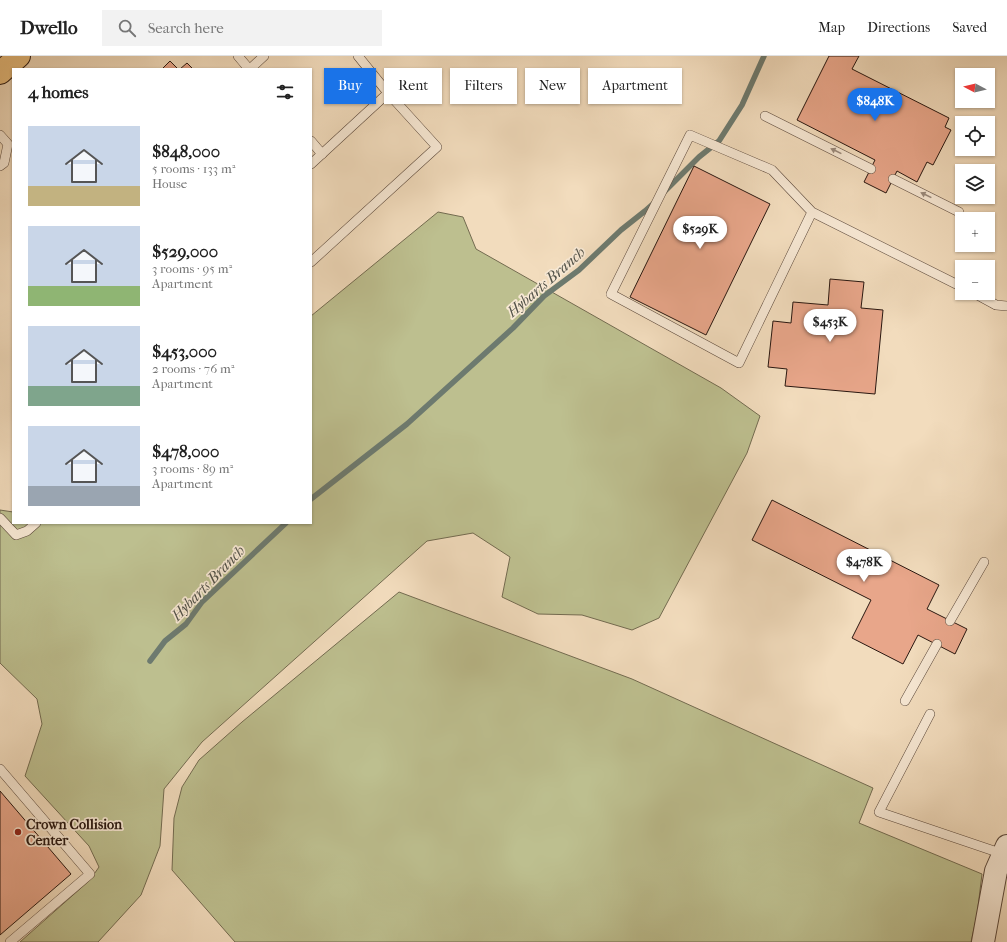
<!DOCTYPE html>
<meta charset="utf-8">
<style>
body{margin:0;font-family:"IM FELL French Canon",serif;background:#f2f2f2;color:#222;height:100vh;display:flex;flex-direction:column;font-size:15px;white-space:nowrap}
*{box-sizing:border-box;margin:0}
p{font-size:13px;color:#767676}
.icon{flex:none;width:22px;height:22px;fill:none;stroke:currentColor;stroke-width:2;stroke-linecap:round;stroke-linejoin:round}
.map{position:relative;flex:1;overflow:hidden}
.side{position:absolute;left:12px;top:12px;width:300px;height:456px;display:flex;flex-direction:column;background:#fff;border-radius:0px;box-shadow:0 1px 3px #0004}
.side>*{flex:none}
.hud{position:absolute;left:324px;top:12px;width:380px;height:36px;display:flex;gap:8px}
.needle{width:26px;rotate:277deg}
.tools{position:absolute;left:955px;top:12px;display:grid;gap:8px}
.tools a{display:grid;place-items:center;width:40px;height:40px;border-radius:0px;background:#fff;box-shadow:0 1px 3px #0004;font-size:20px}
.price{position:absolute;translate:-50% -34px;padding:0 9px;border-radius:14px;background:#fff;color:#222;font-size:13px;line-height:26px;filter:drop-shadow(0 1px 2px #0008)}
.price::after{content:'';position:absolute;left:50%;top:24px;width:12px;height:9px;margin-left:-6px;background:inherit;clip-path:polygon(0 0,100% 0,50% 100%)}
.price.on{background:#1a73e8;color:#fff}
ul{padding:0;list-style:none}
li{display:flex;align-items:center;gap:12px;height:100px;padding:0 16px}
li span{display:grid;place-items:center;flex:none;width:112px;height:80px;border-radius:0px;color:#555}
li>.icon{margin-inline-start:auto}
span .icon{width:48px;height:48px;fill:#fffc;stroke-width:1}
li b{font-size:17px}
h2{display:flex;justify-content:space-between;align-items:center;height:48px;padding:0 16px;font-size:17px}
.pill{padding:0 14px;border-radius:0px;background:#fff;box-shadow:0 1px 3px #0004;font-size:14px;line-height:36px}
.pill.on{background:#1a73e8;color:#fff}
header{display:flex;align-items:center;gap:24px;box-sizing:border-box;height:56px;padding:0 20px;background:#fff;border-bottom:1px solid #e0e0e0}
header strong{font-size:19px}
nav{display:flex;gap:22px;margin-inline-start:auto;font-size:14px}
.search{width:280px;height:36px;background:#f2f2f2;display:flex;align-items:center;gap:10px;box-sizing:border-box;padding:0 14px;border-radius:0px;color:#767676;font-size:15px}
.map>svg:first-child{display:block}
.green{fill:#bdbf8f;stroke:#736b50}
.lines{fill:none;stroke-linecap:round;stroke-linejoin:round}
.stream{stroke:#6d7a6f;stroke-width:5.5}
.building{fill:#e8a68a;stroke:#291710}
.service-casing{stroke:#5b483b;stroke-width:10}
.tertiary-casing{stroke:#5b483b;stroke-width:24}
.primary-casing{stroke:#291710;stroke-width:24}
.service{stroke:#f7e8d4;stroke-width:9}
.tertiary{stroke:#f7e8d4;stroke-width:22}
.primary{stroke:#e9be7e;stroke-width:22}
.oneway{fill:#9a8a7c}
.poi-dot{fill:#8f2418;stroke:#f7e8d4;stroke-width:1.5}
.labels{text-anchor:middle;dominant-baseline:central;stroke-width:3.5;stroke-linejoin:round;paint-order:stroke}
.poi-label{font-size:14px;font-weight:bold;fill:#291710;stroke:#f7e8d4;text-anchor:start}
.water-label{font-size:15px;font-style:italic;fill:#515148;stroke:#f7e8d4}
</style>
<header>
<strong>Dwello</strong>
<div class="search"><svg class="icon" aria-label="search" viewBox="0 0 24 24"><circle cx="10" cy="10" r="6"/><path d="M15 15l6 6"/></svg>Search here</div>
<nav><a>Map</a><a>Directions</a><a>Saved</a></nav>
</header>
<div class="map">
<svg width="1007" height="886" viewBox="0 0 1007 886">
<rect width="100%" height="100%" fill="#f2dcbd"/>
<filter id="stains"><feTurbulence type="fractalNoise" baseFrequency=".005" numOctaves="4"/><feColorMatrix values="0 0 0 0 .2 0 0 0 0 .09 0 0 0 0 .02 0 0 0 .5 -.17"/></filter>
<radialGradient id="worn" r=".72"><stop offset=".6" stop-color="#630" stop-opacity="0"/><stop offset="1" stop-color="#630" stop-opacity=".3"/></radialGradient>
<!-- green -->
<g class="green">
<path d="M438,156L463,161L476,193L721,332L760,360L747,397L659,562L632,574L582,559L538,558L502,541L510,501L473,477L427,485L202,686L164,733L160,790L141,839L98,886H20L90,824L99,811L89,790L25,720L42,668L37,643L0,607V454L13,456V467H311V260Z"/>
<path d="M399,536L632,623L873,732L859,767L982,818L977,859L971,886H235L172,814L174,762L182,731L199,704L242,666Z"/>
</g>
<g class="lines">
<!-- stream -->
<g class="stream">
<path d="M664,136L699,101L719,85L742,49L764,0"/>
<path d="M311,443L407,368L513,272L544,240L579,214L621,174L645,155L654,147"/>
<path d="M150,605L165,585L186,568L202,546L286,467"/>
</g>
</g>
<!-- building -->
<g class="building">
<path d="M829,0H859L852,13L949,62L945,71L951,74L933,109L927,106L917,126L897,115L886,137L864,126L875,104L797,64Z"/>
<path d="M170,5L178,13H162Z"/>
<path d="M187,7L193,13H180Z"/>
<path d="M694,110L770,148L706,279L630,241Z"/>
<path d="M830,223L864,226L861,252L883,254L875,338L785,330L787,313L768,311L773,265L791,267L793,246L828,249Z"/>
<path d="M772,444L939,529L927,553L967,573L955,598L918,579L903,608L852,582L871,544L752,484Z"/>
<path d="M0,735L71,818L0,879Z"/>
</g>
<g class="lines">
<defs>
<g id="service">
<path d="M238,0L249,13"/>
<path d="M358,0L388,37"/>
<path d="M250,13L264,0"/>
<path d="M765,60L871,113"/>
<path d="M0,79L8,88L4,107L0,110"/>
<path d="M311,85L322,98"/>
<path d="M311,108L388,37L437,91L311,206"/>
<path d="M893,123L959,156"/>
<path d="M812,156L739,307L611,238L690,79L772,114L812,156L962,231"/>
<path d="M974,237L996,249L1007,250"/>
<path d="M0,462L16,479L27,475L36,467"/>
<path d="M950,565L984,506"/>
<path d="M905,645L937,588"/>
<path d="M930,658L879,756L1003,798"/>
<path d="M0,713L90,818L10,886"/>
</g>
<path id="tertiary" d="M983,886L996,815L1007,790"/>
<path id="primary" d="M0,17L19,0"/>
</defs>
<!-- service casing -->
<use href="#service" class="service-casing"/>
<!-- tertiary casing -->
<use href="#tertiary" class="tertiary-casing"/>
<!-- primary casing -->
<use href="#primary" class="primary-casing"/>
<!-- service -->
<use href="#service" class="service"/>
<!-- tertiary -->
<use href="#tertiary" class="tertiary"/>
<!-- primary -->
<use href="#primary" class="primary"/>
</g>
<!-- one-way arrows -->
<defs><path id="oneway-solid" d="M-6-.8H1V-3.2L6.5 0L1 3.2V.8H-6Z"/></defs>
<g class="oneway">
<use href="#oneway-solid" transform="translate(836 95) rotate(-154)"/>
<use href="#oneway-solid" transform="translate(926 139) rotate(-154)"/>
</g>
<!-- markers -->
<circle class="poi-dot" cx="18" cy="776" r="4"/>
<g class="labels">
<!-- poi labels -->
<g class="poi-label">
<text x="26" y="768">Crown Collision<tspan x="26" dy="16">Center</tspan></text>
</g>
<!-- water labels -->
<g class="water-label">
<text transform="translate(546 226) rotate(-41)">Hybarts Branch</text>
<text transform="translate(208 527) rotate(-46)">Hybarts Branch</text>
</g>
</g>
<rect width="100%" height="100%" filter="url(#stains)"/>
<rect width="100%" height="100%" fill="url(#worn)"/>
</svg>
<div class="tools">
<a><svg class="needle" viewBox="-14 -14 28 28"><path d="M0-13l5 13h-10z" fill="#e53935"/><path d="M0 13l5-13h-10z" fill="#767676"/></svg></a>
<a><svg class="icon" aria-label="locate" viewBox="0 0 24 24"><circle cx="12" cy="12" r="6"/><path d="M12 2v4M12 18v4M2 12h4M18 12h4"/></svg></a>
<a><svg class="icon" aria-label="layers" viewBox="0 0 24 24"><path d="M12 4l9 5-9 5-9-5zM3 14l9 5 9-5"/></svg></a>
<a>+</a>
<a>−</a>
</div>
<b class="price on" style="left:875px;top:66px">$848K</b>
<b class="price" style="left:700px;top:194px">$529K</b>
<b class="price" style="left:830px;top:287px">$453K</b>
<b class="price" style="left:864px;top:527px">$478K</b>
<div class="hud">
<a class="pill on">Buy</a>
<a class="pill">Rent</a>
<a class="pill">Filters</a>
<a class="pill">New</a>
<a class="pill">Apartment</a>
</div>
<section class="side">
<h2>4 homes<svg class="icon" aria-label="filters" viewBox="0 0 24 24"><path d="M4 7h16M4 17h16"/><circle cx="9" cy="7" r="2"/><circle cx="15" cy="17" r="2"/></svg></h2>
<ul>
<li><span style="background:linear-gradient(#c9d6e8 75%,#c2b280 0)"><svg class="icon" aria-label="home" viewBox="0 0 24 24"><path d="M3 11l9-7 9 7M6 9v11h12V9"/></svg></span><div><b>$848,000</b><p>5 rooms · 133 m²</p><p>House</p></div></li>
<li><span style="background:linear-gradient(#c9d6e8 75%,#8fb573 0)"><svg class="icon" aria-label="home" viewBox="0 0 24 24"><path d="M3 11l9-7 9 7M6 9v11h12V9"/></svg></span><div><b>$529,000</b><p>3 rooms · 95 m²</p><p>Apartment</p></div></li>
<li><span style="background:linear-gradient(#c9d6e8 75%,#7fa58c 0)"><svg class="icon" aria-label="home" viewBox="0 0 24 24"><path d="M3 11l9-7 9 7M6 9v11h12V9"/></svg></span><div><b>$453,000</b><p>2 rooms · 76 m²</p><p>Apartment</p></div></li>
<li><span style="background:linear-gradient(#c9d6e8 75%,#9aa5b1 0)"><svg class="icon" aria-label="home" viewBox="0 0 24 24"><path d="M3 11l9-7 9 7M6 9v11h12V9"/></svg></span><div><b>$478,000</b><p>3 rooms · 89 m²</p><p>Apartment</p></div></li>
</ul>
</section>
</div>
